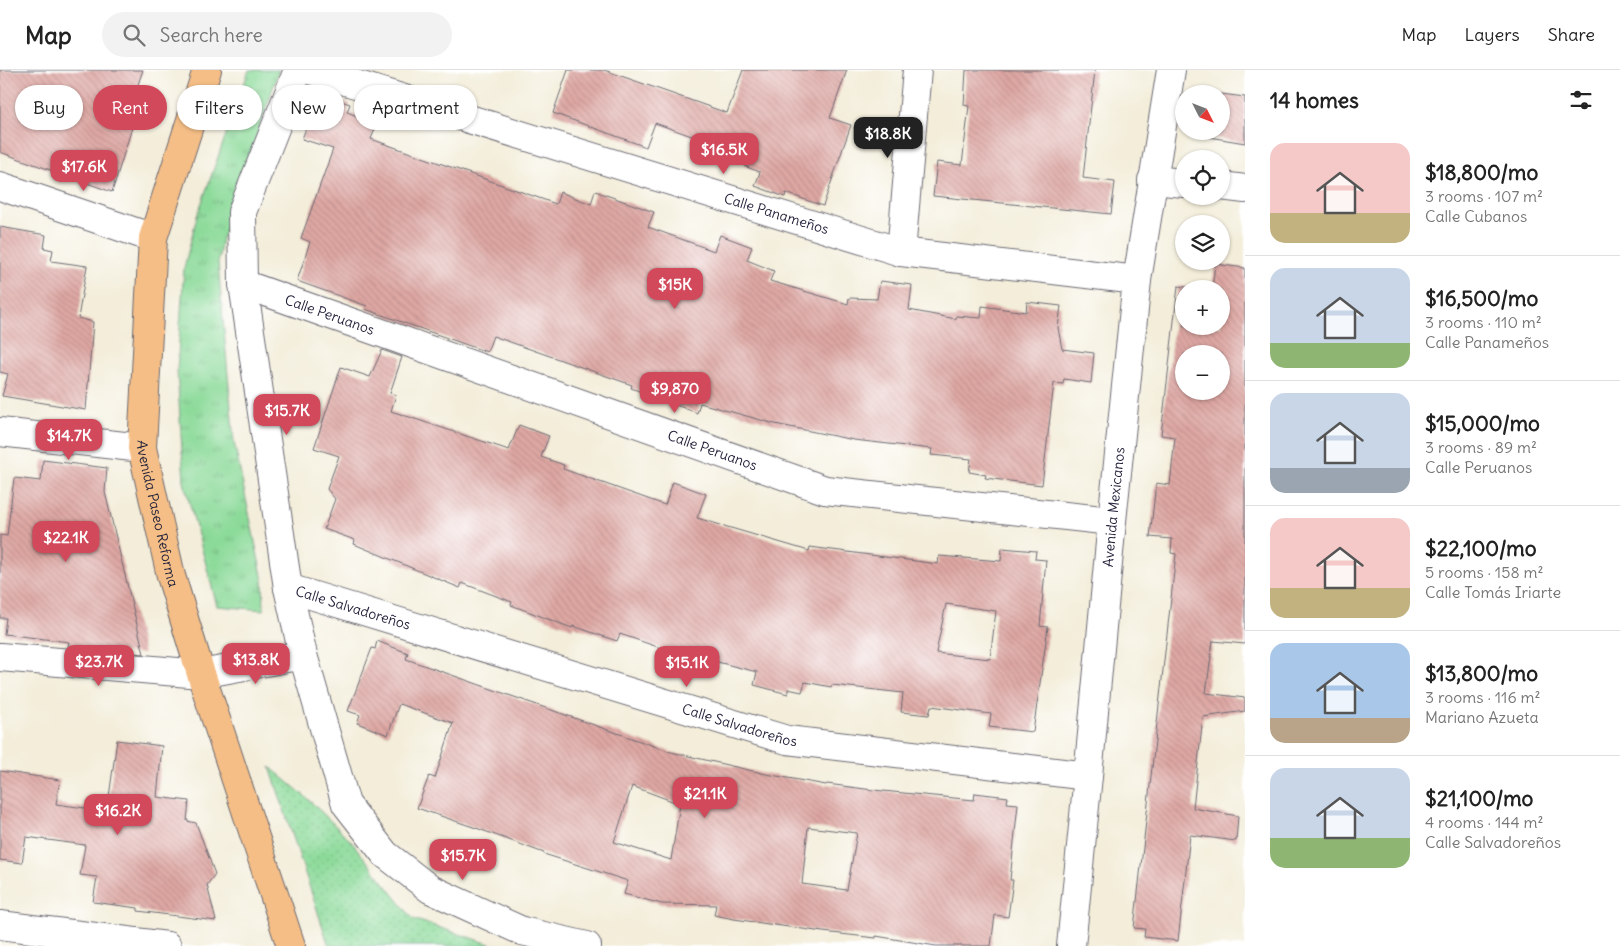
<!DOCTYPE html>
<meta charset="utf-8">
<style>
body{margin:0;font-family:Delius,sans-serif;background:#f2f2f2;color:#222;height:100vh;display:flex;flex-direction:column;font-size:19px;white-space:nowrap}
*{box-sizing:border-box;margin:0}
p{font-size:16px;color:#767676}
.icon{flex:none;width:28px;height:28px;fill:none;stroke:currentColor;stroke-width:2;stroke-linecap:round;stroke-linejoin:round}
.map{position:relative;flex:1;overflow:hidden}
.details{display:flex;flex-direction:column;background:#fff;width:375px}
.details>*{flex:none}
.guide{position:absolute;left:15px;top:15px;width:475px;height:45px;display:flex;gap:10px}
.needle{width:32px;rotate:132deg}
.controls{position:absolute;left:1175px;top:15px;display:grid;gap:10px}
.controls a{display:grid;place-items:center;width:55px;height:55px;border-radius:50%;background:#fff;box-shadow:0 1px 4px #0004;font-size:25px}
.price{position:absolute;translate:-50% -42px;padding:0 11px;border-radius:10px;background:#d1495b;color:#fff;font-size:16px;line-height:32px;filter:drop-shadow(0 1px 2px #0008)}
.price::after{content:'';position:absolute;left:50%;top:30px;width:15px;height:11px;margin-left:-8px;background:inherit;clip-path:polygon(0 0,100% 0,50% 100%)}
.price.selected{background:#222;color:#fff}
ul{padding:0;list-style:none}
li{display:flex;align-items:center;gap:15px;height:125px;padding:0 25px}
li+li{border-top:1px solid #e0e0e0}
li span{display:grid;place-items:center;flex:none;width:140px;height:100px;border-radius:15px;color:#555}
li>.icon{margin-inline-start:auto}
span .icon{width:60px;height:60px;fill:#fffc;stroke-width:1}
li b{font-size:21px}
h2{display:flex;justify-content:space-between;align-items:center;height:60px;padding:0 25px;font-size:21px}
.tag{padding:0 18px;border-radius:22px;background:#fff;box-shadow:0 1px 4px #0004;font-size:18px;line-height:45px}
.tag.selected{background:#d1495b;color:#fff}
header{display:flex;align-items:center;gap:30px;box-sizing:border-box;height:70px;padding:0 25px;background:#fff;border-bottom:1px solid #e0e0e0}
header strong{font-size:24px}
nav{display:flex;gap:28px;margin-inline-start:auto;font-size:18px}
.search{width:350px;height:45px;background:#f2f2f2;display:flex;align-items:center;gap:12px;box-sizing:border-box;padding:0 18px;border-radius:28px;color:#767676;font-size:19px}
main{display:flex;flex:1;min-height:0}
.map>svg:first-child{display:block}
.grass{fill:url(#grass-dots);stroke:#567e6a}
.park{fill:url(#park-tufts);stroke:#567e6a}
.building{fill:url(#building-back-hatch);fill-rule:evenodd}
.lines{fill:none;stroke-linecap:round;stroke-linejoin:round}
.minor-casing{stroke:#6b6972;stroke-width:30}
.major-casing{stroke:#6b6972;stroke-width:30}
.minor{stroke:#fff;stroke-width:28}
.major{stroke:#f5be86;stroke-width:28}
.labels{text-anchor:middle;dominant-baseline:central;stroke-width:5;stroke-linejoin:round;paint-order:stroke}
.street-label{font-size:14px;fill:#22223b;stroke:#fff}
</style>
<header>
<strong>Map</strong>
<div class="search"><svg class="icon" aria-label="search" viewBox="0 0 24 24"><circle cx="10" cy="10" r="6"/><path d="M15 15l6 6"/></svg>Search here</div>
<nav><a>Map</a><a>Layers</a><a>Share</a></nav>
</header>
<main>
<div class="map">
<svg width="1245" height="876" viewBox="0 0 1245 876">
<defs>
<pattern id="grass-dots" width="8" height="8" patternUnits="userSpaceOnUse" patternTransform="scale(1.25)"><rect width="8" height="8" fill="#8bda99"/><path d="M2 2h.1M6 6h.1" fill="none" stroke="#78bb85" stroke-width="1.8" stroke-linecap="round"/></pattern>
<pattern id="park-tufts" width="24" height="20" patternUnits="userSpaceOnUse" patternTransform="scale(1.25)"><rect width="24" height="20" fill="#8bda99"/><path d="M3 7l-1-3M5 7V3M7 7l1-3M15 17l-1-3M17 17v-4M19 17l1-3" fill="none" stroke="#78bb85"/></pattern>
<pattern id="building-back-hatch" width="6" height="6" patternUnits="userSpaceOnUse" patternTransform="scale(1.25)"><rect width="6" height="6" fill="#dea7a3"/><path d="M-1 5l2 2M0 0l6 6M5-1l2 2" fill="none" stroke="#be8f8d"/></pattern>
</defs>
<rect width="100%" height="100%" fill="#fff"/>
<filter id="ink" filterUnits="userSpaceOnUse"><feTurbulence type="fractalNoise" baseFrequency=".02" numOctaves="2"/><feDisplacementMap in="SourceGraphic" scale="10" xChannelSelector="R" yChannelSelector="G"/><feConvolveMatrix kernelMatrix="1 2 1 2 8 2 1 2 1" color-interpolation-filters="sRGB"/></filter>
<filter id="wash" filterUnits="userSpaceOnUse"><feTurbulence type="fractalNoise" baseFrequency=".0096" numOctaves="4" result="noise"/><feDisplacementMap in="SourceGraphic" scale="20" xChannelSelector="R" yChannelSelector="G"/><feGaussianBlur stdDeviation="1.12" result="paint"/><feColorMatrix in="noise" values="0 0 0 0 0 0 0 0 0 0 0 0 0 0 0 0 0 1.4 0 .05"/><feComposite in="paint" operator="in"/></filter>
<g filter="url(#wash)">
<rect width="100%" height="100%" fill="#f3edd9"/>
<!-- grass -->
<path class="grass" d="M270,697L307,728L350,770L413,849L496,876H329Z"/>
<!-- park -->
<path class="park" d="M249,0H279L222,168L218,193L234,372L263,510L264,540L217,536L184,412L177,300L184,198L197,146Z"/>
<g id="blocks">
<!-- building -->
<g class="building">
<path d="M0,0H143L133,29L140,32L112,122L0,82Z"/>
<path d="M568,0H604L727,43L743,0H847L830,48L851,55L823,136L786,123L785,127L755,116L760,102L744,96L748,86L655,53L646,77L553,43Z"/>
<path d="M966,0H1095L1083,108L1115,112L1111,144L933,126L937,92L962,95L969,36L964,35Z"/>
<path d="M319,23L350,34L347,42L377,54L371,69L556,134L560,122L591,134L595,121L654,142L648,157L714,181L720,165L752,177L747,190L774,201L770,211L848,234L849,228L877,229L880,211L912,215L909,240L956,249V246L981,248L982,236L1026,242L1027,232L1061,236L1058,258L1062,279L1094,283L1091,313L1064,309L1063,314L1054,313L1042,415L985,408L986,405L969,402L971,389L931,385L932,379L854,370L775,354L700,333L697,343L631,318L632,315L493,266L487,282L365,239L367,236L297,211L310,172L301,168L333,79L302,69Z"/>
<path d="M1221,24L1245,27V73L1197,65V61H1221Z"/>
<path d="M0,157L46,165L44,178L53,180L51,191L87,196L78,248L93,252L86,340L2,326L8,304L0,302Z"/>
<path d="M1215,194L1245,198V574L1213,571L1206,623L1245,628V641L1203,647L1193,738L1238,746L1236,771L1190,765L1178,871L1144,867L1145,859L1134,858L1176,484L1171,483L1172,469L1150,467L1156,413L1170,415L1175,367L1161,365L1178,216L1202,219H1184V256H1221V219H1212ZM1184,284H1221V321H1184Z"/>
<path d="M382,280L402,287L390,323L396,325L391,341L509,380L519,355L549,366L541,387L564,395L563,399L665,435L673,412L706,424L697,448L809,481L810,477L938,494L939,486L1001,491L1002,478L1036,481L1035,489L1046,490L1040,556L1048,557L1033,662L989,657L991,644L931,636L929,645L901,642L903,623L832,615L831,617L805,612L802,622L788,619V624L754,615L757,602L682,583L681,585L620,564L617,571L573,556L572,558L511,535L512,532L462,513L460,518L354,474L355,470L324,459L335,429L327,419L339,386L314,378L341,297L370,307ZM946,534L996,541L990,589L936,583Z"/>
<path d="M43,390L107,398L105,422L144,584L68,577L69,572L4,564L6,548H0V465L7,466L14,408L41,411Z"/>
<path d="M377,571L408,583L406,589L671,682L766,704L826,715L827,714L873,720L974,730L975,723L1008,727L1007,733L1018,734L1010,810H1013L1008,847L995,845L991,876H936L876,866V868L823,862L734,849L714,845L716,835L662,834L624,824L628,811L544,784V783L479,759L417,738L429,706L435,708L453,653L399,634L388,665L357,653L360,645L348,641L372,578L375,579ZM632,716L680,734L671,790L614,772ZM808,757L857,763L847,820L802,814Z"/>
<path d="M117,670L162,676L157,727L189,731L187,751L196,753L215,804L207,815L216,851L138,841V838L93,832L97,807L80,805L85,775L26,767L22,793L0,790V701L60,710L56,734L107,741Z"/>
</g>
</g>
</g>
<g filter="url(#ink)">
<use href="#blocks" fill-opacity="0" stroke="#6b6972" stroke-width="1"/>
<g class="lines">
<defs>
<g id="minor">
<path d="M298,0L242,142L243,214L288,518L303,585L346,734L385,784L430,819L522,861L587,876"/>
<path id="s1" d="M310,0L901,182L1137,210"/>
<path d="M1152,110L1184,113"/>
<path d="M0,116L153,168"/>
<path d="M1221,116L1245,119"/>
<path d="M901,182L917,0"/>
<path id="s2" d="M243,214L825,420L1112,451"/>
<path d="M0,362L142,378"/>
<path id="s3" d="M288,518L787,670L1088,706"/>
<path d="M0,587L201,604L303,585"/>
<path d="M0,855L167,876"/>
<path id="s4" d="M1071,876L1088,706L1112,451L1137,210L1171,0"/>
</g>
<g id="major">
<path id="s5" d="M207,0L153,168L142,378L171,506L201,604L291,876"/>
</g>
</defs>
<!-- minor casing -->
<use href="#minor" class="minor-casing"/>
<!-- major casing -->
<use href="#major" class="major-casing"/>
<!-- minor -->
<use href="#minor" class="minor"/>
<!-- major -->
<use href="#major" class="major"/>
</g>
</g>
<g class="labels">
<!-- street labels -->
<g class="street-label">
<text stroke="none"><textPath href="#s1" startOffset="488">Calle Panameños</textPath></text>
<text stroke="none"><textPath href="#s2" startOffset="92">Calle Peruanos</textPath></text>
<text stroke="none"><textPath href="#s2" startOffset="498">Calle Peruanos</textPath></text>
<text stroke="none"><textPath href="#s4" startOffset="441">Avenida Mexicanos</textPath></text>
<text stroke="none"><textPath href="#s5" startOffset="454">Avenida Paseo Reforma</textPath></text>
<text stroke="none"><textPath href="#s3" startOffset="68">Calle Salvadoreños</textPath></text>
<text stroke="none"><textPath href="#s3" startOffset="472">Calle Salvadoreños</textPath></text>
</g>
</g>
</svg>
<div class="controls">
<a><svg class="needle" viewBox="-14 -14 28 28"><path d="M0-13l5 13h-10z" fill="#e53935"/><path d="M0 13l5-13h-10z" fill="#767676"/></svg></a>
<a><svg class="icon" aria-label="locate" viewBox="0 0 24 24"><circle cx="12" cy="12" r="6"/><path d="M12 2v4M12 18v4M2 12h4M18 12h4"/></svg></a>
<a><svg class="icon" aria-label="layers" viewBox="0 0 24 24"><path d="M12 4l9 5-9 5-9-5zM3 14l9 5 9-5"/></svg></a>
<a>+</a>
<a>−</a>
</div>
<b class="price selected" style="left:888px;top:89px">$18.8K</b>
<b class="price" style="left:724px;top:105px">$16.5K</b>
<b class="price" style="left:84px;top:122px">$17.6K</b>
<b class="price" style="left:675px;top:240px">$15K</b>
<b class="price" style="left:675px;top:344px">$9,870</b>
<b class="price" style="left:287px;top:366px">$15.7K</b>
<b class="price" style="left:69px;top:391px">$14.7K</b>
<b class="price" style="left:66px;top:493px">$22.1K</b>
<b class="price" style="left:256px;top:615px">$13.8K</b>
<b class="price" style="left:99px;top:617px">$23.7K</b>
<b class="price" style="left:687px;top:618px">$15.1K</b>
<b class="price" style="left:705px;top:749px">$21.1K</b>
<b class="price" style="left:118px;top:766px">$16.2K</b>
<b class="price" style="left:463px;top:811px">$15.7K</b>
<div class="guide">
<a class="tag">Buy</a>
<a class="tag selected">Rent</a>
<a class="tag">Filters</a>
<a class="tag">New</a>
<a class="tag">Apartment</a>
</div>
</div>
<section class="details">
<h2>14 homes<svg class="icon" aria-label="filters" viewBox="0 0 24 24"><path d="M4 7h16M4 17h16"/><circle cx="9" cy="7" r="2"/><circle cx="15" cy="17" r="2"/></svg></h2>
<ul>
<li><span style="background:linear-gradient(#f6c9c9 70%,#c2b280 0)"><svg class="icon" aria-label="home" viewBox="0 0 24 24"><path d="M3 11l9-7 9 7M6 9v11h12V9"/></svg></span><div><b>$18,800/mo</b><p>3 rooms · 107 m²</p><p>Calle Cubanos</p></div></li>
<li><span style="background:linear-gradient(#c9d6e8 75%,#8fb573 0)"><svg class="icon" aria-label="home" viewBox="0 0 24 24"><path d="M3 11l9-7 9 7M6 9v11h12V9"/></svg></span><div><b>$16,500/mo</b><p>3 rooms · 110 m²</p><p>Calle Panameños</p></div></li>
<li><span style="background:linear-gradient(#c9d6e8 75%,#9aa5b1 0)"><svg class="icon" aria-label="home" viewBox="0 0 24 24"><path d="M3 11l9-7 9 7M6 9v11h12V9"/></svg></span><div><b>$15,000/mo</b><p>3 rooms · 89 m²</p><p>Calle Peruanos</p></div></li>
<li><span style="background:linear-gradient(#f6c9c9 70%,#c2b280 0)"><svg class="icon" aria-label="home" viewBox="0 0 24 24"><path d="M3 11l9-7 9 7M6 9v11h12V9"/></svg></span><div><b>$22,100/mo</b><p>5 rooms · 158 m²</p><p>Calle Tomás Iriarte</p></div></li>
<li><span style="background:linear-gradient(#a9c7e8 75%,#b9a48a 0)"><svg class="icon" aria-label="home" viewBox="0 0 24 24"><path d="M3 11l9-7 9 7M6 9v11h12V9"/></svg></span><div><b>$13,800/mo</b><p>3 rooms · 116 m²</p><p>Mariano Azueta</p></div></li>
<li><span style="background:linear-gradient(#c9d6e8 70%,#8fb573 0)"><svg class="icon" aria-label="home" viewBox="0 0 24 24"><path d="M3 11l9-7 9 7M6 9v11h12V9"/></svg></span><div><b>$21,100/mo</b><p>4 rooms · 144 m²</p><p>Calle Salvadoreños</p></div></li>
</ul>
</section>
</main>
